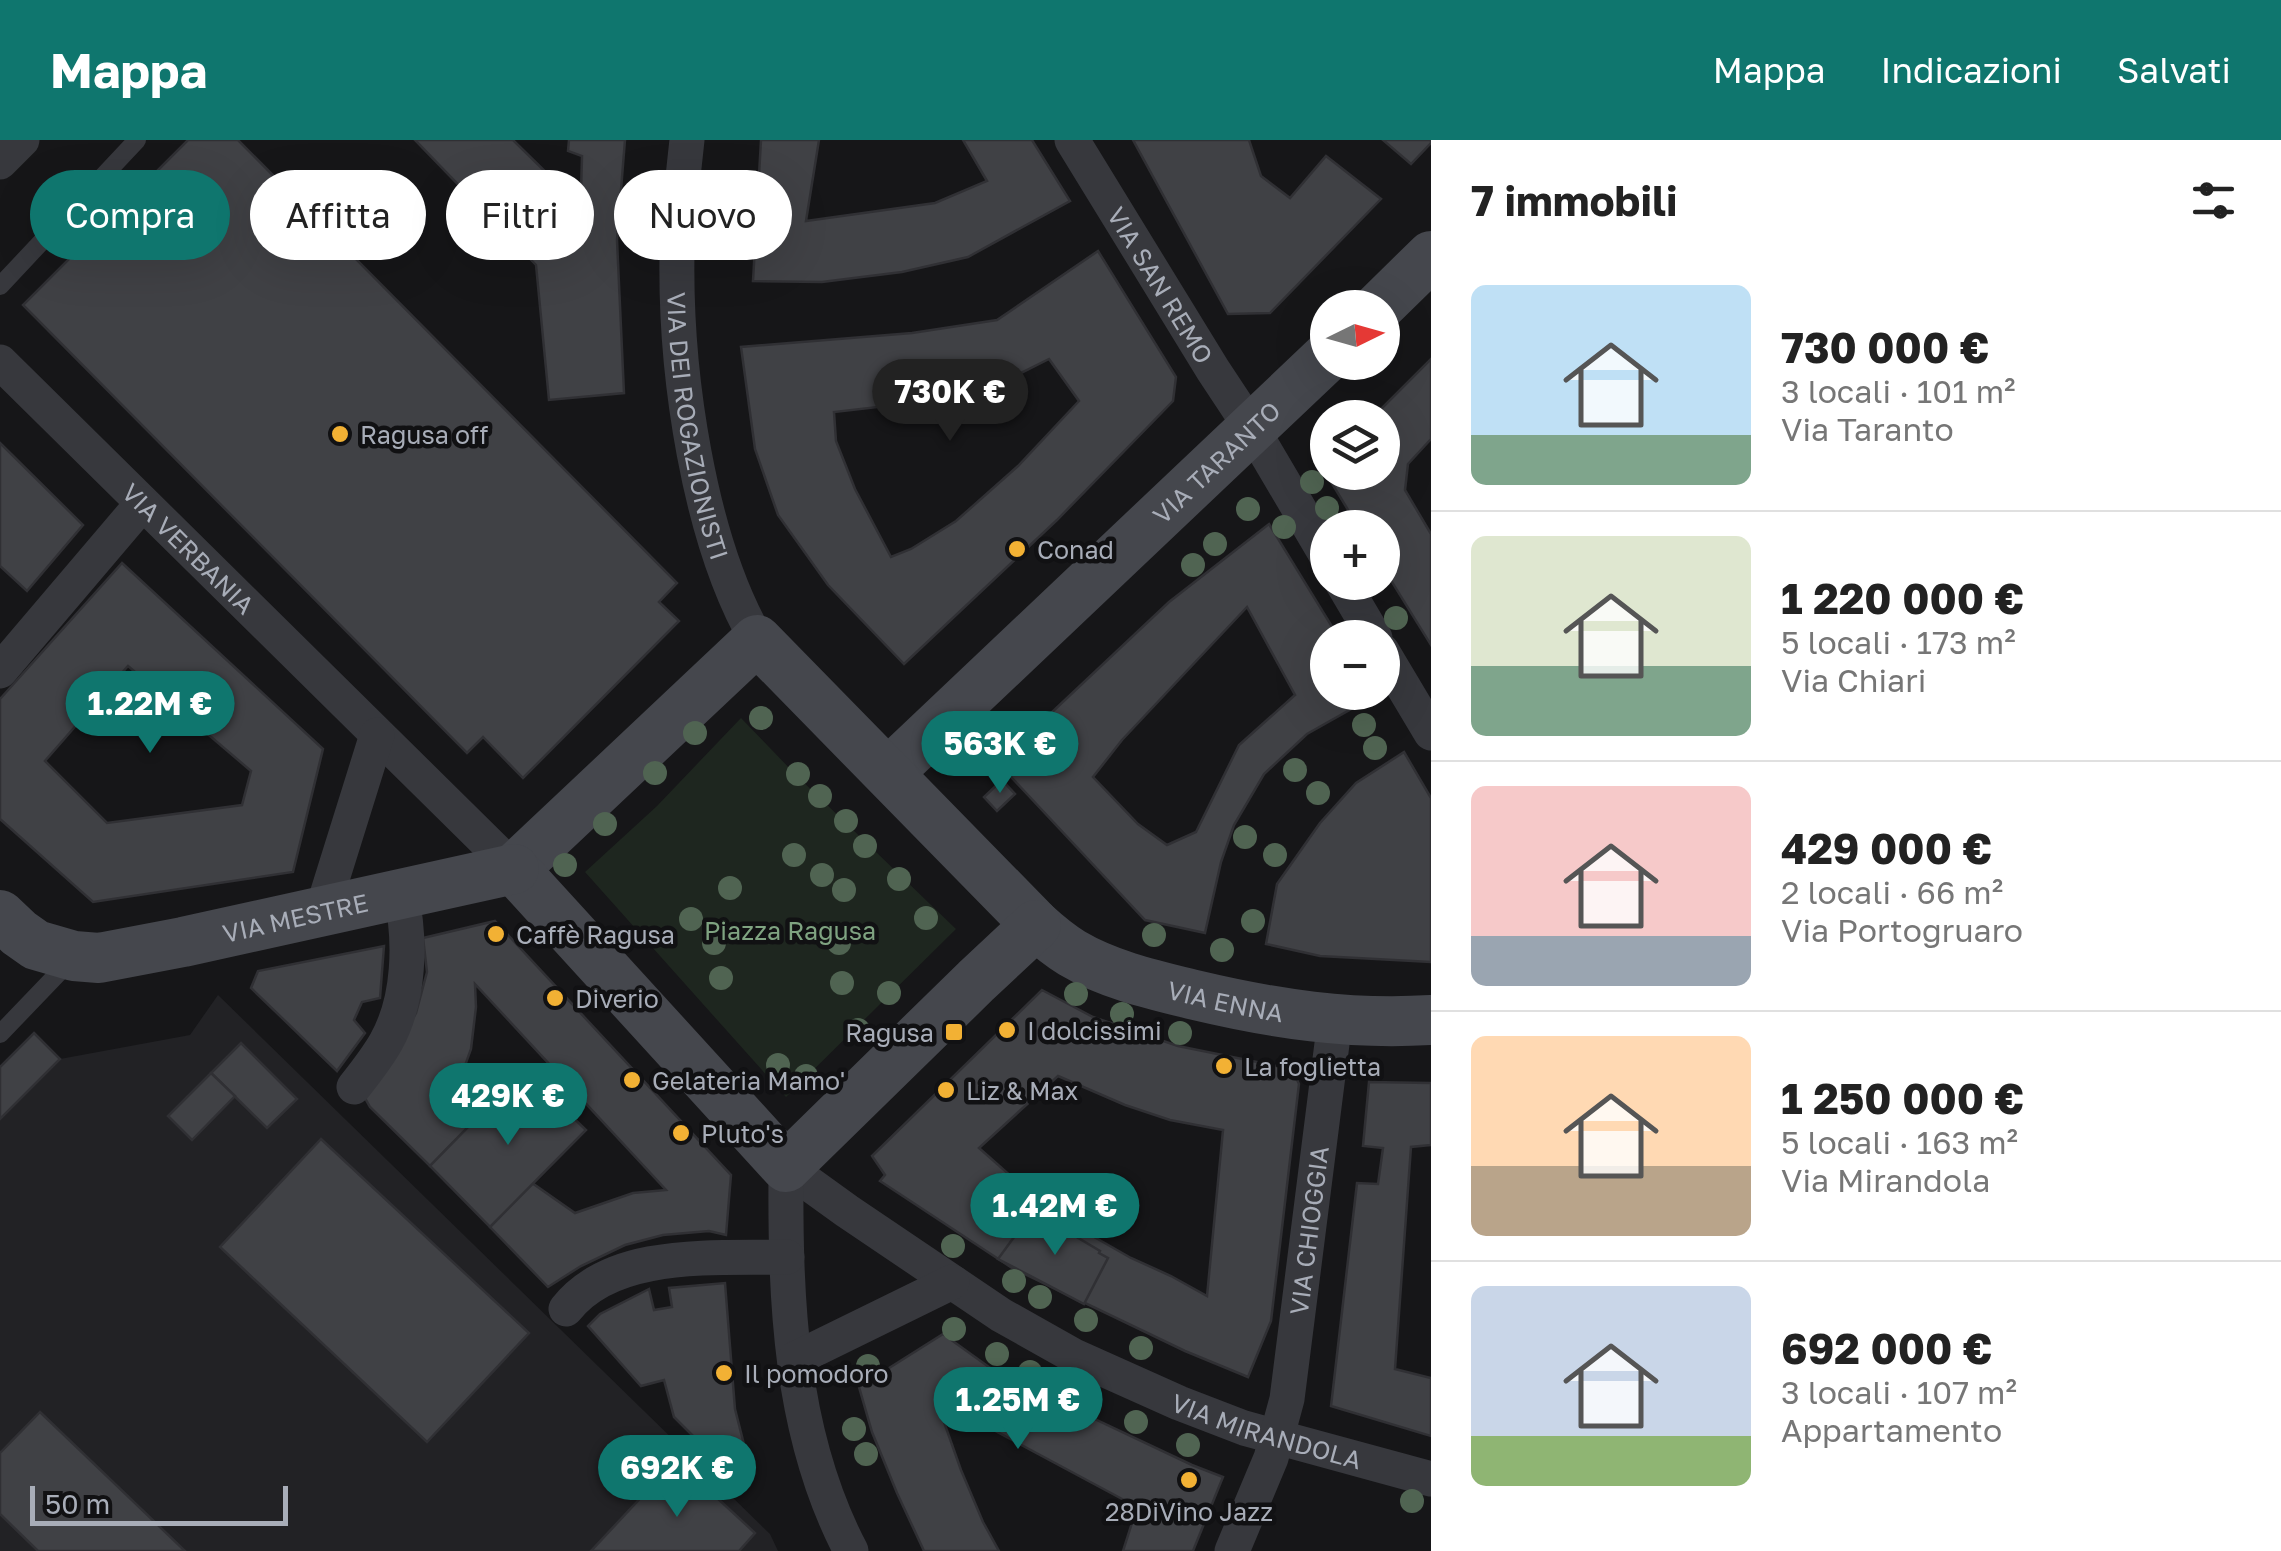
<!DOCTYPE html>
<html lang="it">
<meta charset="utf-8">
<style>
body{margin:0;font-family:"Golos Text",sans-serif;background:#f6f6f6;color:#222;height:100vh;display:flex;flex-direction:column;font-size:38px;white-space:nowrap}
*{box-sizing:border-box;margin:0}
p{font-size:32px;color:#767676}
.icon{flex:none;width:55px;height:55px;fill:none;stroke:currentColor;stroke-width:2;stroke-linecap:round;stroke-linejoin:round}
.map{position:relative;flex:1;overflow:hidden}
.panel{display:flex;flex-direction:column;background:#fff;width:850px}
.panel>*{flex:none}
.hud{position:absolute;left:30px;top:30px;width:950px;height:90px;display:flex;gap:20px}
.needle{width:65px;rotate:85deg}
.fabs{position:absolute;left:1310px;top:150px;display:grid;gap:20px}
.fabs a{display:grid;place-items:center;width:90px;height:90px;border-radius:50%;background:#fff;box-shadow:0 10px 40px #0002;font-size:50px}
.scale{position:absolute;left:30px;bottom:25px;width:258px;box-sizing:border-box;padding-left:10px;border:5px solid #a8adb8;border-top:0;font-size:28px;line-height:35px;white-space:nowrap;color:#a8adb8;-webkit-text-stroke:8px #111113;paint-order:stroke}
.price{position:absolute;translate:-50% -85px;padding:0 22px;border-radius:35px;background:#0f766e;color:#fff;font-size:32px;line-height:65px;filter:drop-shadow(0 2px 5px #0008)}
.price::after{content:'';position:absolute;left:50%;top:60px;width:30px;height:22px;margin-left:-15px;background:inherit;clip-path:polygon(0 0,100% 0,50% 100%)}
.price.current{background:#222;color:#fff}
ul{padding:0;list-style:none}
li{display:flex;align-items:center;gap:30px;height:250px;padding:0 40px}
li+li{border-top:2px solid #e0e0e0}
li span{display:grid;place-items:center;flex:none;width:280px;height:200px;border-radius:15px;color:#555}
li>.icon{margin-inline-start:auto}
span .icon{width:120px;height:120px;fill:#fffc;stroke-width:1}
li b{font-size:42px}
h2{display:flex;justify-content:space-between;align-items:center;height:120px;padding:0 40px;font-size:42px}
.tag{padding:0 35px;border-radius:45px;background:#fff;box-shadow:0 10px 40px #0002;font-size:35px;line-height:90px}
.tag.current{background:#0f766e;color:#fff}
header{display:flex;align-items:center;gap:60px;box-sizing:border-box;height:140px;padding:0 50px;background:#0f766e;color:#fff}
header strong{font-size:48px}
nav{display:flex;gap:55px;margin-inline-start:auto;font-size:35px}
main{display:flex;flex:1;min-height:0}
.map>svg:first-child{display:block}
.built{fill:#222225;fill-rule:evenodd}
.green{fill:#1e261f}
.building{fill:#404145;stroke:#303034;stroke-width:2.5;fill-rule:evenodd}
.lines{fill:none;stroke-linecap:round;stroke-linejoin:round}
.service{stroke:#37383d;stroke-width:18}
.minor{stroke:#37383d;stroke-width:35}
.secondary{stroke:#45474d;stroke-width:50}
.tree{fill:#506452}
.poi-dot{fill:#f2b134;stroke:#111113;stroke-width:4}
.labels{text-anchor:middle;dominant-baseline:central;stroke-width:9;stroke-linejoin:round;paint-order:stroke}
.street-label{font-size:25px;fill:#a8adb8;stroke:#111113}
.poi-label{font-size:25px;fill:#a8adb8;stroke:#111113;text-anchor:start}
.park-label{font-size:25px;fill:#7fa381;stroke:#111113}
</style>
<header>
<strong>Mappa</strong>
<nav><a>Mappa</a><a>Indicazioni</a><a>Salvati</a></nav>
</header>
<main>
<div class="map">
<svg width="1431" height="1411" viewBox="0 0 1431 1411">
<rect width="100%" height="100%" fill="#161618"/>
<!-- built -->
<path class="built" d="M218,855L770,1394L778,1411H739L755,1393L676,1320L591,1411H0V979L60,919L190,895ZM240,903L296,959L235,956L192,999L169,976ZM321,999L528,1193L428,1301L220,1107Z"/>
<!-- green -->
<path class="green" d="M741,578L796,635L956,789L786,957L585,732L657,666Z"/>
<!-- building -->
<g class="building">
<path d="M188,0H238L677,443L659,462L679,481L523,638L483,597L467,613L23,165Z"/>
<path d="M415,0H513L564,50L581,52L582,16L568,11L569,0H625L617,100L624,253L549,260L536,125Z"/>
<path d="M761,0H819L806,81L935,63L987,41L963,0H1032L1070,61L968,117L902,132L822,142L753,141Z"/>
<path d="M1133,0H1249L1261,36L1290,58L1326,16L1381,59L1270,173L1228,174Z"/>
<path d="M1383,0H1431V3L1411,24Z"/>
<path d="M1098,111L1176,237L1173,261L1057,380L904,524L828,445L778,375L755,309L741,207L912,193L997,180ZM1049,219L1079,261L1018,326L956,381L911,409L891,417L855,349L836,301L834,272L938,260L1001,243Z"/>
<path d="M1431,219V299L1408,324L1405,350L1431,394V505L1382,426V388H1359L1322,327L1328,322V332H1382V278H1372Z"/>
<path d="M0,303L83,385L27,451L0,426Z"/>
<path d="M1269,384L1339,498H1328V552H1374L1376,555L1307,594L1264,634L1234,685L1221,722L1205,793L1145,780L998,623L1169,462ZM1247,467L1295,555L1239,605L1196,692L1167,705L1138,684L1093,637L1122,600Z"/>
<path d="M122,423L323,609L293,732L93,762L0,679V559ZM128,526L251,631L242,665L107,683L45,621Z"/>
<path d="M1404,612L1431,658V822L1320,816L1266,804L1277,744L1320,683L1356,643Z"/>
<path d="M1002,640L1015,654L997,671L984,657Z"/>
<path d="M495,781L731,1035L726,1095L709,1091L663,1095L625,1105L581,1126L548,1147L490,1087L532,1043L575,1073L633,1053L666,1050L475,844L476,867L471,909L462,934L445,962L471,984L430,1026L370,967L365,958L416,873L427,832L423,798Z"/>
<path d="M384,806L380,858L362,862L354,880L365,893L337,931L251,848L258,831Z"/>
<path d="M1042,850L1093,877L1178,906L1292,929L1299,944L1271,1181L1248,1237L1185,1211L1012,1128L880,1041L885,1035L872,1016ZM1058,936L1125,965L1170,980L1223,990L1207,1156L1171,1136L1131,1118L1054,1074L979,1008Z"/>
<path d="M34,893L60,919L0,979V927Z"/>
<path d="M241,903L297,959L267,988L211,933Z"/>
<path d="M524,930L586,990L490,1087L430,1026Z"/>
<path d="M211,933L235,956L192,1000L168,976Z"/>
<path d="M1369,942L1431,943V1005L1411,1007L1395,1229L1431,1238V1296L1331,1266L1357,1043L1378,1044L1383,1008L1363,1006Z"/>
<path d="M321,999L529,1193L427,1302L220,1107Z"/>
<path d="M1033,1071L1100,1111L1099,1113L1108,1118L1084,1164L998,1119Z"/>
<path d="M725,1143L735,1269L751,1332L746,1335H732L674,1277L664,1240L641,1246L588,1186L600,1174L649,1149L654,1170L672,1167L669,1148Z"/>
<path d="M943,1194L993,1230L1046,1256L1192,1325L1223,1337L1193,1411H1123L1137,1367L960,1272L950,1271L944,1282L961,1330L983,1382L999,1411H924L897,1353L872,1292L859,1247Z"/>
<path d="M40,1272L185,1411H38L0,1374V1313Z"/>
<path d="M676,1320L755,1393L739,1411H591Z"/>
</g>
<g class="lines">
<!-- service -->
<g class="service">
<path d="M0,146L137,0"/>
<path d="M0,894L71,820"/>
</g>
<!-- minor -->
<g class="minor">
<path id="s1" d="M687,0C683,38 678,76 677,114C675,232 698,398 757,500"/>
<path id="s2" d="M1072,0L1213,230L1252,289L1328,418"/>
<path d="M0,22L22,0"/>
<path id="s3" d="M0,222L514,729"/>
<path d="M1342,442L1375,498"/>
<path d="M1382,511L1431,593"/>
<path d="M0,531L142,364"/>
<path d="M322,771L377,595"/>
<path d="M354,947C365,933 377,918 386,902C410,859 411,801 401,754"/>
<path id="s4" d="M786,1027L847,1071L1001,1175L1074,1216L1179,1263L1244,1288L1431,1339"/>
<path d="M786,1027C785,1158 789,1293 851,1411"/>
<path d="M566,1169C614,1108 718,1119 787,1117"/>
<path d="M795,1219L952,1142"/>
<path id="s5" d="M1232,1411L1271,1318L1287,1259L1335,880"/>
</g>
<!-- secondary -->
<g class="secondary">
<path d="M1378,168L1431,116"/>
<path id="s6" d="M888,633L1328,216"/>
<path id="s7" d="M514,729L757,500L1036,785C1047,795 1059,805 1072,813C1109,835 1154,845 1195,855C1275,874 1349,885 1431,880"/>
<path d="M514,729L786,1027L976,841L1036,785"/>
<path id="s8" d="M0,775L19,793L36,805L74,816L99,818L183,802L514,729"/>
</g>
</g>
<!-- trees -->
<g class="tree">
<circle cx="1312" cy="342" r="12"/>
<circle cx="1327" cy="368" r="12"/>
<circle cx="1248" cy="369" r="12"/>
<circle cx="1284" cy="387" r="12"/>
<circle cx="1215" cy="404" r="12"/>
<circle cx="1193" cy="425" r="12"/>
<circle cx="1396" cy="478" r="12"/>
<circle cx="761" cy="578" r="12"/>
<circle cx="1364" cy="585" r="12"/>
<circle cx="695" cy="593" r="12"/>
<circle cx="1375" cy="608" r="12"/>
<circle cx="1295" cy="630" r="12"/>
<circle cx="655" cy="633" r="12"/>
<circle cx="798" cy="634" r="12"/>
<circle cx="1318" cy="653" r="12"/>
<circle cx="820" cy="656" r="12"/>
<circle cx="846" cy="681" r="12"/>
<circle cx="605" cy="684" r="12"/>
<circle cx="1245" cy="697" r="12"/>
<circle cx="865" cy="706" r="12"/>
<circle cx="794" cy="715" r="12"/>
<circle cx="1275" cy="715" r="12"/>
<circle cx="565" cy="725" r="12"/>
<circle cx="822" cy="735" r="12"/>
<circle cx="899" cy="739" r="12"/>
<circle cx="730" cy="748" r="12"/>
<circle cx="844" cy="750" r="12"/>
<circle cx="926" cy="778" r="12"/>
<circle cx="691" cy="779" r="12"/>
<circle cx="1253" cy="781" r="12"/>
<circle cx="1154" cy="795" r="12"/>
<circle cx="714" cy="803" r="12"/>
<circle cx="839" cy="803" r="12"/>
<circle cx="1222" cy="810" r="12"/>
<circle cx="721" cy="838" r="12"/>
<circle cx="842" cy="843" r="12"/>
<circle cx="889" cy="853" r="12"/>
<circle cx="1076" cy="854" r="12"/>
<circle cx="1122" cy="874" r="12"/>
<circle cx="858" cy="890" r="12"/>
<circle cx="1180" cy="893" r="12"/>
<circle cx="778" cy="925" r="12"/>
<circle cx="806" cy="936" r="12"/>
<circle cx="953" cy="1106" r="12"/>
<circle cx="1014" cy="1141" r="12"/>
<circle cx="1040" cy="1157" r="12"/>
<circle cx="1086" cy="1180" r="12"/>
<circle cx="954" cy="1189" r="12"/>
<circle cx="1141" cy="1208" r="12"/>
<circle cx="997" cy="1214" r="12"/>
<circle cx="868" cy="1226" r="12"/>
<circle cx="1030" cy="1232" r="12"/>
<circle cx="1083" cy="1260" r="12"/>
<circle cx="1136" cy="1282" r="12"/>
<circle cx="854" cy="1289" r="12"/>
<circle cx="1188" cy="1305" r="12"/>
<circle cx="866" cy="1314" r="12"/>
<circle cx="1412" cy="1361" r="12"/>
</g>
<!-- markers -->
<g class="poi-dot">
<circle cx="340" cy="294" r="10"/>
<circle cx="1017" cy="409" r="10"/>
<circle cx="496" cy="794" r="10"/>
<circle cx="555" cy="858" r="10"/>
<circle cx="1007" cy="890" r="10"/>
<rect x="944" y="882" width="20" height="20" rx="5"/>
<circle cx="1224" cy="926" r="10"/>
<circle cx="632" cy="940" r="10"/>
<circle cx="946" cy="950" r="10"/>
<circle cx="681" cy="993" r="10"/>
<circle cx="724" cy="1233" r="10"/>
<circle cx="1189" cy="1340" r="10"/>
</g>
<g class="labels">
<!-- street labels -->
<g class="street-label">
<text stroke="none"><textPath href="#s2" startOffset="170">VIA SAN REMO</textPath></text>
<text stroke="none"><textPath href="#s1" startOffset="288">VIA DEI ROGAZIONISTI</textPath></text>
<text stroke="none"><textPath href="#s6" startOffset="452">VIA TARANTO</textPath></text>
<text stroke="none"><textPath href="#s3" startOffset="265">VIA VERBANIA</textPath></text>
<text stroke="none"><textPath href="#s8" startOffset="312">VIA MESTRE</textPath></text>
<text stroke="none"><textPath href="#s7" startOffset="940">VIA ENNA</textPath></text>
<text stroke="none"><textPath href="#s5" startOffset="332">VIA CHIOGGIA</textPath></text>
<text stroke="none"><textPath href="#s4" startOffset="552">VIA MIRANDOLA</textPath></text>
</g>
<!-- poi labels -->
<g class="poi-label">
<text x="360" y="294">Ragusa off</text>
<text x="1037" y="409">Conad</text>
<text x="516" y="794">Caffè Ragusa</text>
<text x="575" y="858">Diverio</text>
<text x="1027" y="890">I dolcissimi</text>
<text x="934" y="892" text-anchor="end">Ragusa</text>
<text x="1244" y="926">La foglietta</text>
<text x="652" y="940">Gelateria Mamo'</text>
<text x="966" y="950">Liz &amp; Max</text>
<text x="701" y="993">Pluto's</text>
<text x="744" y="1233">Il pomodoro</text>
<text x="1189" y="1371" text-anchor="middle">28DiVino Jazz</text>
</g>
<!-- park labels -->
<g class="park-label">
<text x="790" y="790">Piazza Ragusa</text>
</g>
</g>
</svg>
<div class="fabs">
<a><svg class="needle" viewBox="-14 -14 28 28"><path d="M0-13l5 13h-10z" fill="#e53935"/><path d="M0 13l5-13h-10z" fill="#767676"/></svg></a>
<a><svg class="icon" aria-label="layers" viewBox="0 0 24 24"><path d="M12 4l9 5-9 5-9-5zM3 14l9 5 9-5"/></svg></a>
<a>+</a>
<a>−</a>
</div>
<div class="scale">50 m</div>
<b class="price current" style="left:950px;top:304px">730K €</b>
<b class="price" style="left:150px;top:616px">1.22M €</b>
<b class="price" style="left:1000px;top:656px">563K €</b>
<b class="price" style="left:508px;top:1008px">429K €</b>
<b class="price" style="left:1055px;top:1118px">1.42M €</b>
<b class="price" style="left:1018px;top:1312px">1.25M €</b>
<b class="price" style="left:677px;top:1380px">692K €</b>
<div class="hud">
<a class="tag current">Compra</a>
<a class="tag">Affitta</a>
<a class="tag">Filtri</a>
<a class="tag">Nuovo</a>
</div>
</div>
<section class="panel">
<h2>7 immobili<svg class="icon" aria-label="filters" viewBox="0 0 24 24"><path d="M4 7h16M4 17h16"/><circle cx="9" cy="7" r="2"/><circle cx="15" cy="17" r="2"/></svg></h2>
<ul>
<li><span style="background:linear-gradient(#bfe0f5 75%,#7fa58c 0)"><svg class="icon" aria-label="home" viewBox="0 0 24 24"><path d="M3 11l9-7 9 7M6 9v11h12V9"/></svg></span><div><b>730 000 €</b><p>3 locali · 101 m²</p><p>Via Taranto</p></div></li>
<li><span style="background:linear-gradient(#dfe7d0 65%,#7fa58c 0)"><svg class="icon" aria-label="home" viewBox="0 0 24 24"><path d="M3 11l9-7 9 7M6 9v11h12V9"/></svg></span><div><b>1 220 000 €</b><p>5 locali · 173 m²</p><p>Via Chiari</p></div></li>
<li><span style="background:linear-gradient(#f6c9c9 75%,#9aa5b1 0)"><svg class="icon" aria-label="home" viewBox="0 0 24 24"><path d="M3 11l9-7 9 7M6 9v11h12V9"/></svg></span><div><b>429 000 €</b><p>2 locali · 66 m²</p><p>Via Portogruaro</p></div></li>
<li><span style="background:linear-gradient(#ffd9b3 65%,#b9a48a 0)"><svg class="icon" aria-label="home" viewBox="0 0 24 24"><path d="M3 11l9-7 9 7M6 9v11h12V9"/></svg></span><div><b>1 250 000 €</b><p>5 locali · 163 m²</p><p>Via Mirandola</p></div></li>
<li><span style="background:linear-gradient(#c9d6e8 75%,#8fb573 0)"><svg class="icon" aria-label="home" viewBox="0 0 24 24"><path d="M3 11l9-7 9 7M6 9v11h12V9"/></svg></span><div><b>692 000 €</b><p>3 locali · 107 m²</p><p>Appartamento</p></div></li>
</ul>
</section>
</main>
